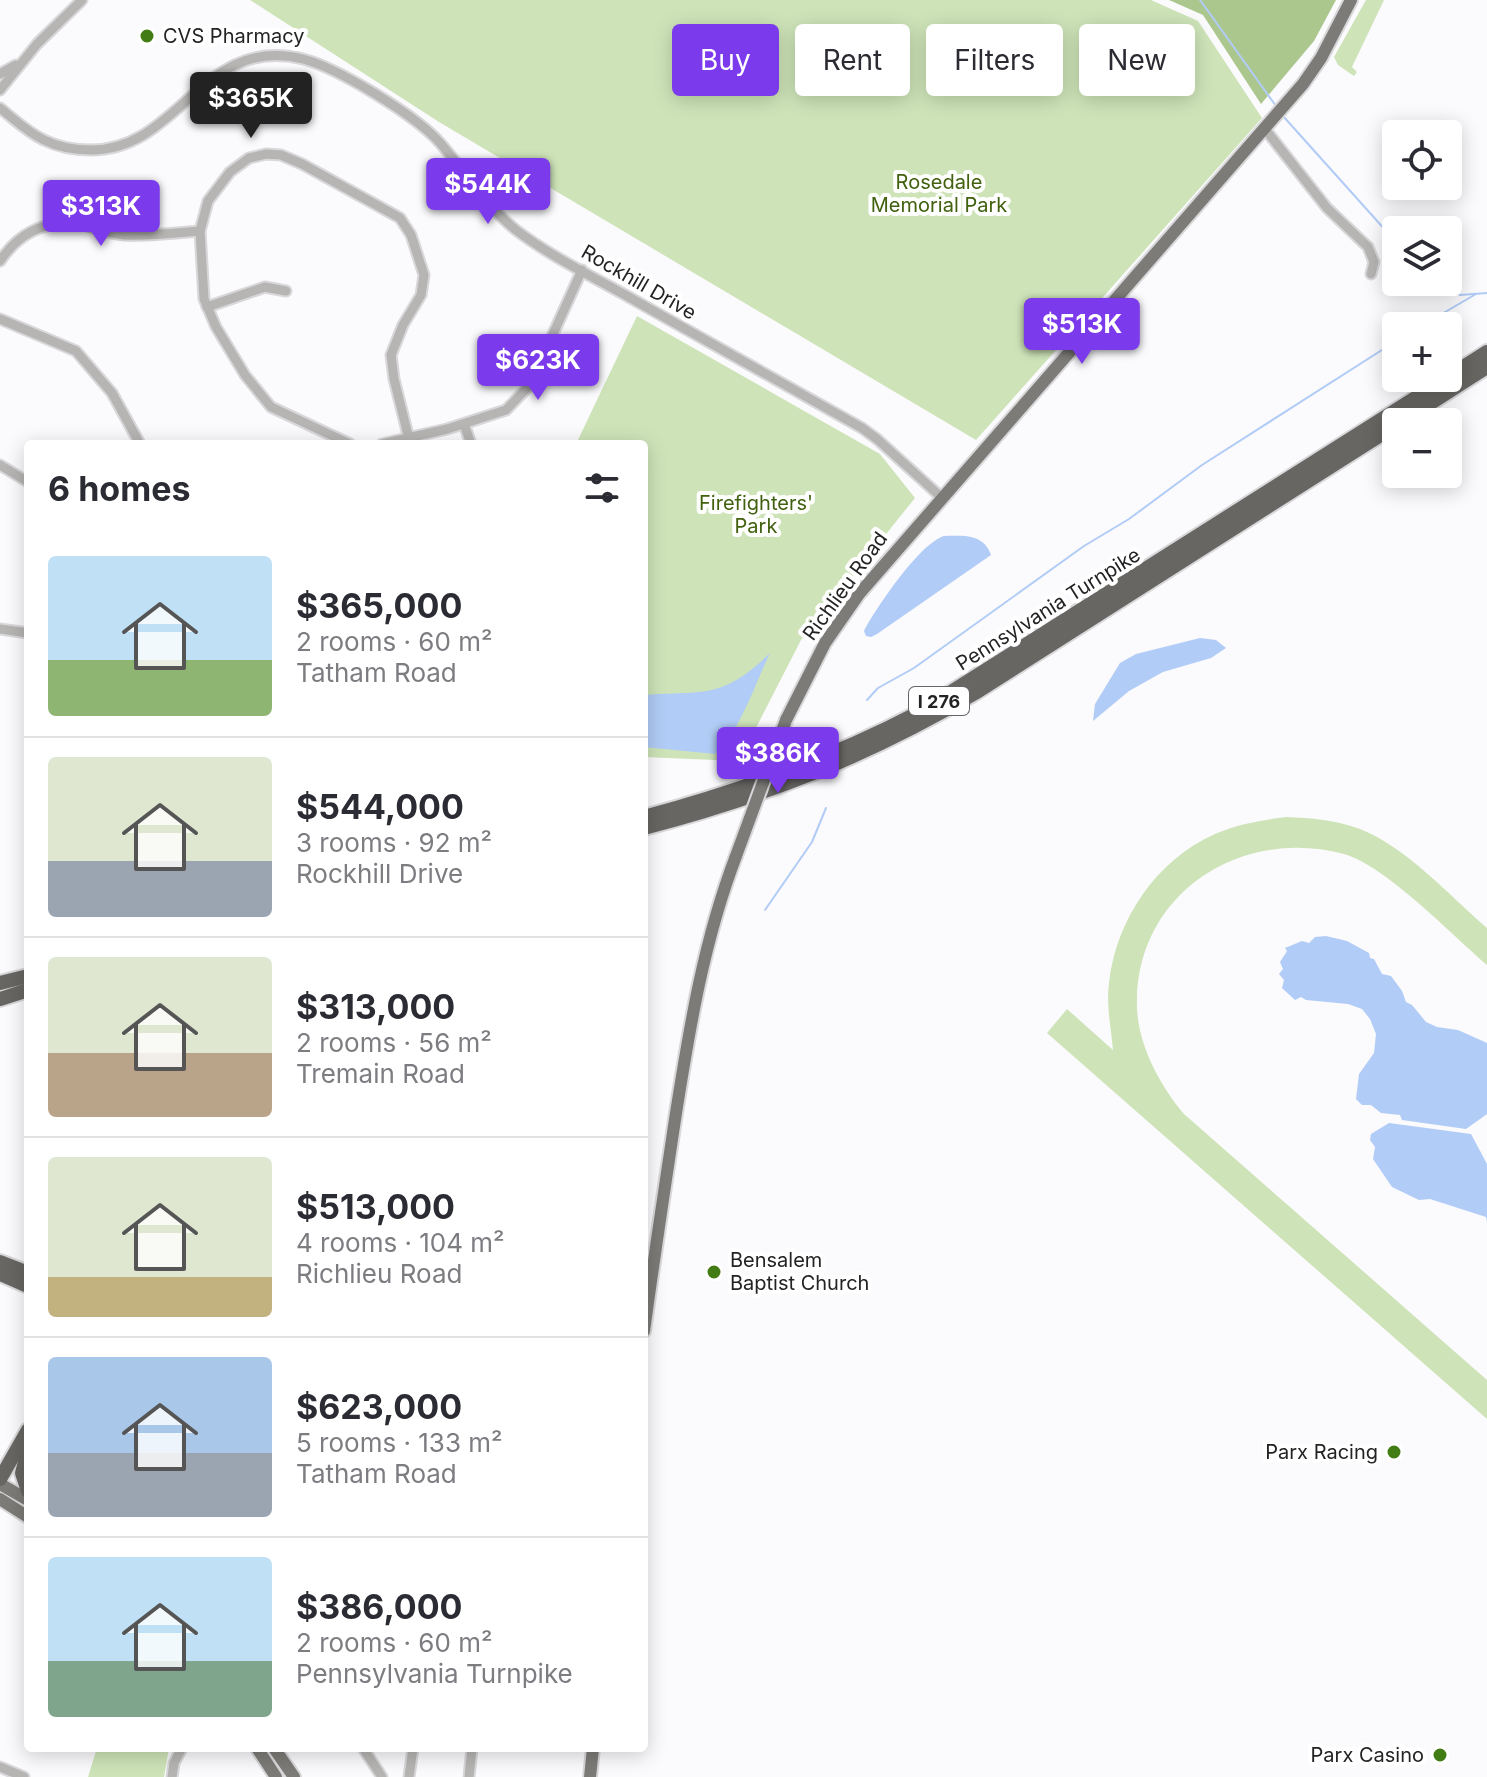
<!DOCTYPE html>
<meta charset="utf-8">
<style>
body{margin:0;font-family:Inter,sans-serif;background:#f2f2f3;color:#2b2b33;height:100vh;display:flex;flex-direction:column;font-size:30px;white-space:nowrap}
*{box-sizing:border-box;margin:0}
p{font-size:26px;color:#7c7c81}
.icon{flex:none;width:44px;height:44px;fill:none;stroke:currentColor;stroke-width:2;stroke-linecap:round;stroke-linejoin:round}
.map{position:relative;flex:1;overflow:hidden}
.sheet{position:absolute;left:24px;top:440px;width:624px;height:1312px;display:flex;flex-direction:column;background:#fff;border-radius:8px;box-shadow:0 4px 20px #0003}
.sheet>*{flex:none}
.guide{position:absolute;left:672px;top:24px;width:694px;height:72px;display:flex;gap:16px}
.controls{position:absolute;left:1382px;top:120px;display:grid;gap:16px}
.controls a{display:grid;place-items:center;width:80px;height:80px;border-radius:8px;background:#fff;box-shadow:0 4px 20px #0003;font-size:40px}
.price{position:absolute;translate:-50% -68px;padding:0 18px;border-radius:8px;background:#7c3aed;color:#fff;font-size:26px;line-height:52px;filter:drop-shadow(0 2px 4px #0008)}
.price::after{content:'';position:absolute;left:50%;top:48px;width:24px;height:18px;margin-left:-12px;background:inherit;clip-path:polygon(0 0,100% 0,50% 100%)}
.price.on{background:#222;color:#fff}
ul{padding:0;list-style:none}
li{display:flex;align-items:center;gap:24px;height:200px;padding:0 24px}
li+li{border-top:2px solid #e1e1e2}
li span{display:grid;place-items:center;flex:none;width:224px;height:160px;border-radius:8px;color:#555}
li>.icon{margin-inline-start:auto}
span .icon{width:96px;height:96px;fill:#fffc;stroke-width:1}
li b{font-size:34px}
h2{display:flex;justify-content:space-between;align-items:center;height:96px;padding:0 24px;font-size:34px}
.chip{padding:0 28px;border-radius:8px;background:#fff;box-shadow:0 4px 20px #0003;font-size:28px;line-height:72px}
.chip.on{background:#7c3aed;color:#fff}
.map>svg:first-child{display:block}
.green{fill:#cee4b8}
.forest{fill:#abc78e}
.water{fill:#b1ccf6}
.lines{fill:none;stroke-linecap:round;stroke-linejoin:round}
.stream{stroke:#b1ccf6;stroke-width:2}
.minor-casing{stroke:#d8d8da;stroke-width:13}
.major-casing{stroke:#d8d8da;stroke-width:16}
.highway-casing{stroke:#d8d8da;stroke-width:18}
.minor{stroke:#b6b5b4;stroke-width:9}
.major{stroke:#7c7b78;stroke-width:12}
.highway{stroke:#686663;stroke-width:14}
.major-bridge-casing{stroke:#d8d8da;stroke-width:16;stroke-linecap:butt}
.major-bridge{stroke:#7c7b78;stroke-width:12}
.poi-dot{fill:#427c15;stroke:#fff;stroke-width:3}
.labels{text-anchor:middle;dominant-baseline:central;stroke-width:8;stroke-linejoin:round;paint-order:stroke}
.shield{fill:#fff;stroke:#656566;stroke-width:2}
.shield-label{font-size:18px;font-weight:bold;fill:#232324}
.poi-label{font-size:20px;fill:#232324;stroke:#fff;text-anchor:start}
.park-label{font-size:20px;fill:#41610e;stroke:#fff}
.street-label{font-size:20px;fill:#232324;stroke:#fff}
</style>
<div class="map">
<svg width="1487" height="1777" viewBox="0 0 1487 1777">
<rect width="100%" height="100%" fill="#fbfafd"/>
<!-- green -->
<g class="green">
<path d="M250,0H1151L1198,21L1262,118L976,440L439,122Z"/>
<path d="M1366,0H1384L1352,67L1357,72L1354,76L1338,65L1334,57Z"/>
<path d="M637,316L880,454L915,498L801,640L739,761L644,757V444H576Z"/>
<path d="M1286,817C1311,818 1336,820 1360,829C1406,847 1449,895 1487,928V965C1452,935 1386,866 1344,854C1244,827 1140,890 1137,998C1135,1040 1158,1083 1184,1114L1487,1380V1419L1047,1033L1067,1009L1113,1050C1111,1027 1106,1005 1109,983C1116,920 1156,860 1215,834C1238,824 1262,820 1286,817Z"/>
<path d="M97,1748H169L164,1777H88Z"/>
</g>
<!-- forest -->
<path class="forest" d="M1169,0H1336L1314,41L1261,104L1203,15Z"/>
<!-- water -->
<g class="water">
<path d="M944,536C963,536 983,533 991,555L877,634L871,637L866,636L864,631C876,608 920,543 944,536Z"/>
<path d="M1200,638L1216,640L1226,648L1211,658L1163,672L1129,691L1093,721L1095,704L1120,663L1136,654Z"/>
<path d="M770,653C754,686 742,728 715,754L644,747V695C706,690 721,700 770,653Z"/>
<path d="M1326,936L1347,941L1369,953L1370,958L1374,959L1382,974L1391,976L1402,991L1406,1002L1412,1005L1426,1022L1437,1027L1458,1030L1487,1043V1114L1466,1129L1402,1120L1400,1115L1381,1113L1371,1105H1362L1356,1099L1359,1074L1374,1053L1376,1034L1370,1019L1362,1009L1348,1004L1306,1000L1301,997L1295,1000L1282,988L1284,980L1279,974L1283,969L1280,962L1287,951L1285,948L1302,941L1309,943L1315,937Z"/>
<path d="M1389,1123L1471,1134L1487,1164V1222L1486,1217L1430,1199L1419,1200L1392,1187L1373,1159L1375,1147L1370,1140L1371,1134Z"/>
</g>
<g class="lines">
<!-- stream -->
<g class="stream">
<path d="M1200,0L1276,106"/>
<path d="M1283,116L1396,242"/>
<path d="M1445,282L1460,295L1487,293"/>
<path d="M1421,326L1476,294"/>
<path d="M867,700L878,688L914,668L1084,546L1129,519L1202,465L1396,341"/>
<path d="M765,910L812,842L826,808"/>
</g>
<defs>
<g id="minor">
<path d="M0,74L16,65"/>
<path d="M0,90L37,44L82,0"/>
<path d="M0,108C14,119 27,132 44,140C58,147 75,150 91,150C180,150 202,34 303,59C338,68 417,116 441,144C465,172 487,207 516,230C554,259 600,280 641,304C715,345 788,387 862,428L877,439L941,497"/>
<path d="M1265,129L1327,208L1368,247L1374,262L1371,274"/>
<path d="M0,261C21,230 50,218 87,226C99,229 111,234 124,235C149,236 175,233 200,231"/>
<path d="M207,307L265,287L286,291"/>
<path d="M0,319L76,351L112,393L140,444"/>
<path d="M464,424L471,444"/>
<path d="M350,444L271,407L245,375L216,327L204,299L200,231L208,201L230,172L249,158L266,154L281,155L302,164L400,218L411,235L424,275L421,295L403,325L391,355L394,379L409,439"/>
<path d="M382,444L447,429L506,410L530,385L582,270"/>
<path d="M0,465L28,482"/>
<path d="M0,629L28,633"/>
<path d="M363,1748L382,1777"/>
<path d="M0,1767L24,1777"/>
<path d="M172,1777L174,1763L182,1748"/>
<path d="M409,1777L413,1748"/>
<path d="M469,1777L472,1748"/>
</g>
<g id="major">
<path d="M786,720L825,643L859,594L1303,84L1321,58L1351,0"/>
<path d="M644,1331C654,1258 665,1186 676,1113C690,1025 704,940 736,856"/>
<path d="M0,1484L28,1500"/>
<path d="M0,1499L28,1517"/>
<path d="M257,1748L276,1777"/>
<path d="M274,1748L294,1777"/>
<path d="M590,1777L593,1748"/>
</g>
<g id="highway">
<path d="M1448,377L1487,352"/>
<path d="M1401,422L1487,367"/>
<path d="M644,817C740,791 830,759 918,713L1447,378"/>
<path d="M644,828C766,796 866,757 975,693L1396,425"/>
<path d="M0,983L28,976"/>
<path d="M0,999L28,990"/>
<path d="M0,1262L28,1273"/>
<path d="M0,1274L28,1286"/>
<path d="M28,1451L22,1473L28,1491"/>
<path d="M0,1479L28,1430"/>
</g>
</defs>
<!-- minor casing -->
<use href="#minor" class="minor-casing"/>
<!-- major casing -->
<use href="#major" class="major-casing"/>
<!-- highway casing -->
<use href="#highway" class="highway-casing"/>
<!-- minor -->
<use href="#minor" class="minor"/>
<!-- major -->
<use href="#major" class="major"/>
<!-- highway -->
<use href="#highway" class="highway"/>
<defs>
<path id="major-bridge" d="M736,856L786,720"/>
</defs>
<!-- major-bridge casing -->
<use href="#major-bridge" class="major-bridge-casing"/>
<!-- major-bridge -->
<use href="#major-bridge" class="major-bridge"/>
</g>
<!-- markers -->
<g class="poi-dot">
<circle cx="147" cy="36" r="8"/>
<circle cx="714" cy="1272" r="8"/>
<circle cx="1394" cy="1452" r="8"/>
<circle cx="1440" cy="1755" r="8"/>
</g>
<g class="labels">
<!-- shield labels -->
<rect class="shield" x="909" y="687" width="60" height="28" rx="6"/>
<g class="shield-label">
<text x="939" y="701">I 276</text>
</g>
<!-- poi labels -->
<g class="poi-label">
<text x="163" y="36">CVS Pharmacy</text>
<text x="730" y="1260">Bensalem<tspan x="730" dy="23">Baptist Church</tspan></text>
<text x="1378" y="1452" text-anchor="end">Parx Racing</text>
<text x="1424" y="1755" text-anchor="end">Parx Casino</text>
</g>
<!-- park labels -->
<g class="park-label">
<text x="939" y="182">Rosedale<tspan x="939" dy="23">Memorial Park</tspan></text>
<text x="756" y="503">Firefighters'<tspan x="756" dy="23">Park</tspan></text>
</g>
<!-- street labels -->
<g class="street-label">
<text transform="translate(639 282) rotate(30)">Rockhill Drive</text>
<text transform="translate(845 586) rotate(-54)">Richlieu Road</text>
<text transform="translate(1048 609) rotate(-32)">Pennsylvania Turnpike</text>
</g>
</g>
</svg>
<div class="controls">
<a><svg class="icon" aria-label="locate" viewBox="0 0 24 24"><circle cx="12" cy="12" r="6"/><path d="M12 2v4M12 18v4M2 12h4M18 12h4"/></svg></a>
<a><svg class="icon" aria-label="layers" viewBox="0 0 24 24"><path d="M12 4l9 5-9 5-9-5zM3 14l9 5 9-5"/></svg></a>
<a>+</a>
<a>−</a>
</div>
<b class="price on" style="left:251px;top:140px">$365K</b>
<b class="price" style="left:488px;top:226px">$544K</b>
<b class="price" style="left:101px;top:248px">$313K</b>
<b class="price" style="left:1082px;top:366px">$513K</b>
<b class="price" style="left:538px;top:402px">$623K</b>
<b class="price" style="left:778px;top:795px">$386K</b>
<div class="guide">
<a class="chip on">Buy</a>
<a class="chip">Rent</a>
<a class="chip">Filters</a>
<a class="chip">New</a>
</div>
<section class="sheet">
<h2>6 homes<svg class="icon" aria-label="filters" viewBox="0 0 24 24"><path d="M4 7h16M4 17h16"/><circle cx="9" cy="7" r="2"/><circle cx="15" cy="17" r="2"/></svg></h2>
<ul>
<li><span style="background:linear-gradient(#bfe0f5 65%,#8fb573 0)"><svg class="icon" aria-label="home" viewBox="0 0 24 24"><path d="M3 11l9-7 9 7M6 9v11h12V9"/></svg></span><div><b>$365,000</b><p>2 rooms · 60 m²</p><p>Tatham Road</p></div></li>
<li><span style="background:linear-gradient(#dfe7d0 65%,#9aa5b1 0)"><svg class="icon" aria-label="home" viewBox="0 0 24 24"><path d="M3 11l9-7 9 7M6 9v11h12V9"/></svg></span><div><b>$544,000</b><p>3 rooms · 92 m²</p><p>Rockhill Drive</p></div></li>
<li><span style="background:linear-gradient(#dfe7d0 60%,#b9a48a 0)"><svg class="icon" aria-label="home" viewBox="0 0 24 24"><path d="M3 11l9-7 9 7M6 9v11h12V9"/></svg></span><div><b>$313,000</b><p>2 rooms · 56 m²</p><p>Tremain Road</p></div></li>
<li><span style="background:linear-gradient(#dfe7d0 75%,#c2b280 0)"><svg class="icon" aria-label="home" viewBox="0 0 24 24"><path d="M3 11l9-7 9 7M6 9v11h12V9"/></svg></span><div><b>$513,000</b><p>4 rooms · 104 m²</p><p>Richlieu Road</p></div></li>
<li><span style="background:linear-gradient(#a9c7e8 60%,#9aa5b1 0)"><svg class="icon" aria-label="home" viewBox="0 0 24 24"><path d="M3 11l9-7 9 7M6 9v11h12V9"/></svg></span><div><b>$623,000</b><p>5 rooms · 133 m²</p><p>Tatham Road</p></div></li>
<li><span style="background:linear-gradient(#bfe0f5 65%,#7fa58c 0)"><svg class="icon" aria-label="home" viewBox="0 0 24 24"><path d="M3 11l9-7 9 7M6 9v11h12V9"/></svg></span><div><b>$386,000</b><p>2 rooms · 60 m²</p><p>Pennsylvania Turnpike</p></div></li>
</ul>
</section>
</div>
